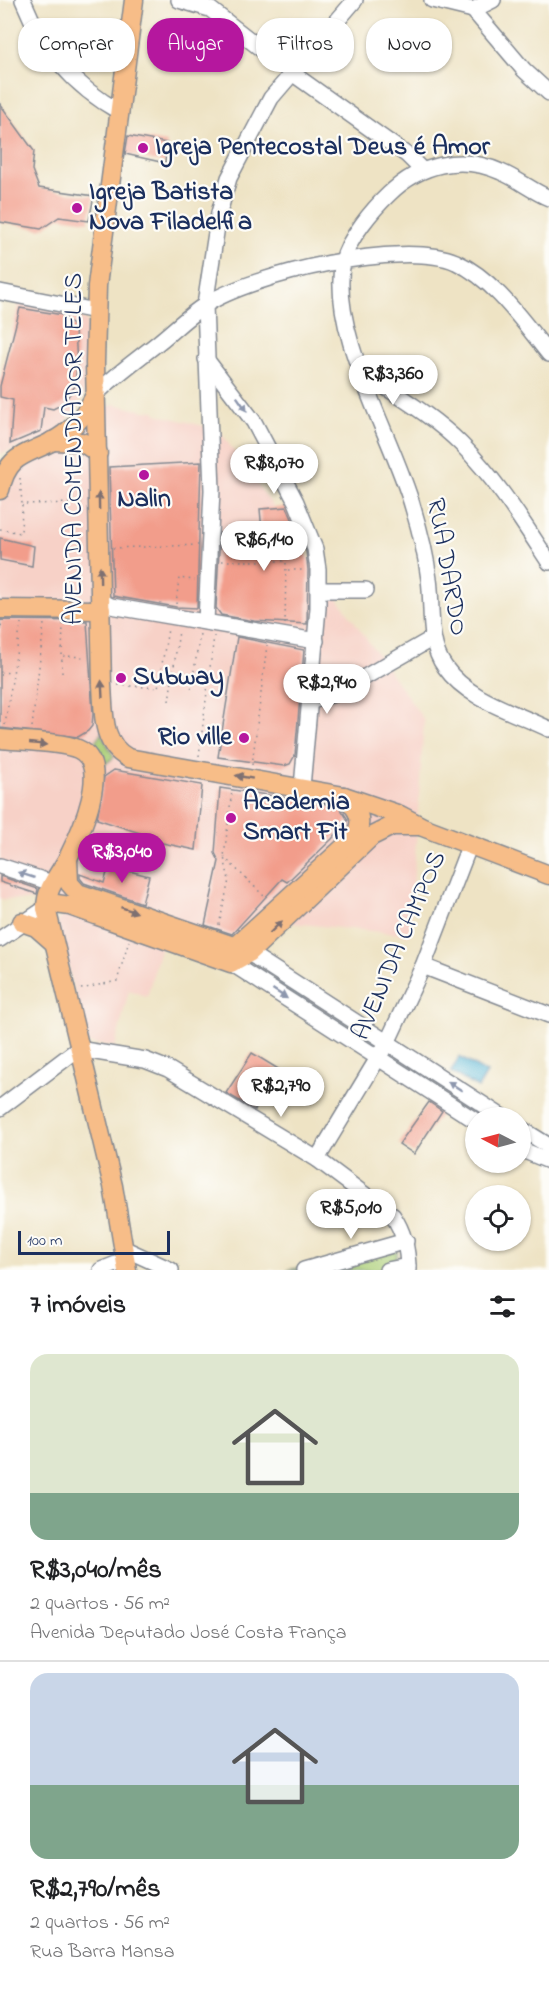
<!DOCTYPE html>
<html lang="pt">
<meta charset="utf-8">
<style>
body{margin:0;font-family:"Indie Flower",sans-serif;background:#f2f2f2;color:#202124;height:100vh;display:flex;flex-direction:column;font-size:22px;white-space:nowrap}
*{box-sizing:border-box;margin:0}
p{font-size:20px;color:#757577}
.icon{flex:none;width:33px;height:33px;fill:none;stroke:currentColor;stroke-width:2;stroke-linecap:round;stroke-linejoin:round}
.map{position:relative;height:1270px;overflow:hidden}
.details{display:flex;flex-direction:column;background:#fff;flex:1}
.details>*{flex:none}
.guide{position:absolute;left:18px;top:18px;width:513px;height:54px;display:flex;gap:12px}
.needle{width:39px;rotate:276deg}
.tools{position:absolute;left:465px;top:1107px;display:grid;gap:12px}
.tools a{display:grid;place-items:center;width:66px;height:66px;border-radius:50%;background:#fff;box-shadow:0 2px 4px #0004;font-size:30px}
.scale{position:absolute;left:18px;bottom:15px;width:152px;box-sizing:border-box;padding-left:6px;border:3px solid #1b2f5e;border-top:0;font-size:16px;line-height:21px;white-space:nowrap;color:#1b2f5e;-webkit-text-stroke:4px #fdfcf7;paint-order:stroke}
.price{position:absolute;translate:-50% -51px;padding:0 14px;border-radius:21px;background:#fff;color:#222;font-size:20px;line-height:39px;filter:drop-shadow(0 2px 3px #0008)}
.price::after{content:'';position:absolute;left:50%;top:36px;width:18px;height:14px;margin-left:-9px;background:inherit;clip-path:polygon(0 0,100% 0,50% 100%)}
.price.selected{background:#b5179e;color:#fff}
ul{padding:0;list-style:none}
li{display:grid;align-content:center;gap:12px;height:318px;padding:0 30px}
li+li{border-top:2px solid #e0e0e0}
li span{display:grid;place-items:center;height:186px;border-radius:18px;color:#555}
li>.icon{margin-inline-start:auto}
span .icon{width:108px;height:108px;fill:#fffc;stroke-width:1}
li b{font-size:26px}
h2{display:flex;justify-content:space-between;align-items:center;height:72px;padding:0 30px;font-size:26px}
.pill{padding:0 21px;border-radius:24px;background:#fff;box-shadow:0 2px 4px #0004;font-size:21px;line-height:54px}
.pill.selected{background:#b5179e;color:#fff}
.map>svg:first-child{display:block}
.built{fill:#f7d1c7}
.green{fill:#accf78;stroke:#647f6b;stroke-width:1.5}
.water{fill:#57b6d5;stroke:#39729a;stroke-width:1.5}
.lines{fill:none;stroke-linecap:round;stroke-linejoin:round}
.stream{stroke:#57b6d5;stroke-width:3}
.building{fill:#f29d8b}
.minor-casing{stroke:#848991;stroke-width:18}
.major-casing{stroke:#848991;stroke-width:21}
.path{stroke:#848991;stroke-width:1.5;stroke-dasharray:1.5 4.5;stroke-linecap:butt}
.minor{stroke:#fff;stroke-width:15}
.major{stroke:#f7bd88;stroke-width:18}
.oneway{fill:#8d97ae}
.oneway2{fill:#7e6f71}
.poi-dot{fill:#b5179e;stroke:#fdfcf7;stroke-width:2}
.labels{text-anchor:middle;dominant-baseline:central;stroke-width:4.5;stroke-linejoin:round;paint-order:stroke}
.poi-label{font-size:26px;font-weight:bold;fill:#1b2f5e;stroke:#fdfcf7;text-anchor:start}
.street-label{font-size:26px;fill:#1b2f5e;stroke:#fdfcf7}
</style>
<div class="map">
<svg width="549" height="1270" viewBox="0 0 549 1270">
<rect width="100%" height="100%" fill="#fdfcf7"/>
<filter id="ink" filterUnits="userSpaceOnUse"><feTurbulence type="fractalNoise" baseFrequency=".0167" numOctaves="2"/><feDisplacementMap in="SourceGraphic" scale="12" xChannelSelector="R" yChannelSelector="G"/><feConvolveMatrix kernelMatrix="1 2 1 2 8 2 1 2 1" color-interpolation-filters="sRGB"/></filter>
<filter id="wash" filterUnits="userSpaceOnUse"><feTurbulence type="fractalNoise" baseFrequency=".008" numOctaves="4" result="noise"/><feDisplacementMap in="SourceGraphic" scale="24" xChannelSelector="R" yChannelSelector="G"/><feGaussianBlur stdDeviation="1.35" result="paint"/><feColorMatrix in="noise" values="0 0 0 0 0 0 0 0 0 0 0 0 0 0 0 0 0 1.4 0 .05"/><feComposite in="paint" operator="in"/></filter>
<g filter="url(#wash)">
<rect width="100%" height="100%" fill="#eee3c4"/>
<!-- built -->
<g class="built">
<path d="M19,302L68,313L87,321L84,395L65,424L53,435L113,404L144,411H155L156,414L219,430L424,720L410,935L252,919L233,938L118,905L0,899V463L44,440L0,454V379Z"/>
<path d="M67,913L161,945L147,997L129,990L115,1047L87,1043L57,921Z"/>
</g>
<!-- green -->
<g class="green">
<path d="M101,733L114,757L100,768L86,747L96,741Z"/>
<path d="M397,1251L396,1266L374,1270H287Z"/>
</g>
<!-- water -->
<path class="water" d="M459,1057L487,1073L478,1088L451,1072Z"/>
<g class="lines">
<!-- stream -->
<path class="stream" d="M246,963L373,1044"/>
</g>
<g id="blocks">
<!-- building -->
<g class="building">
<path d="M0,104L34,151L32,170L39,188L94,196L89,221L59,217L41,229L0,222Z"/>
<path d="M128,136L167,143L165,163L125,154Z"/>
<path d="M20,308L63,315L75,328L77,366L75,386L63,404L53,409L44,407L41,431L10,444L13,400L0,397V386Z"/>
<path d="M201,462L197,608L176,607L113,596L109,467Z"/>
<path d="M287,507L306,552L308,570L307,624L254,621L221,615L216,608L220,533L262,531L260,509Z"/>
<path d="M0,538L34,546L32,566L0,560Z"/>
<path d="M0,620L87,621L93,714L92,726L88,731L78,737L0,728Z"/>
<path d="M237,637L304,650L295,755L290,764L284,766L218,757Z"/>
<path d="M114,770L202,785L196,850L143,839V834L97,819L104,777Z"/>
<path d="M220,788L339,806L348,820L332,839L287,882L282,879L232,934L205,925L219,861L215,853Z"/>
<path d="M109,866L149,876L142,903L84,883L80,878V874L104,883Z"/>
<path d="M0,876L38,889L37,894L0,882Z"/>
<path d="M252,1053L280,1070L255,1110L226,1093Z"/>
<path d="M429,1102L442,1111L414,1154L399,1144Z"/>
</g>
</g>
</g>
<g filter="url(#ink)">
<use href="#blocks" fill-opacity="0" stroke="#848991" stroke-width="1.5"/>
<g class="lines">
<defs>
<g id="minor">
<path d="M23,0C43,50 73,86 120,112"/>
<path d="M179,0L210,9L292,73L407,155L422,170"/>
<path d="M432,0L473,10L493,0"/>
<path d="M473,10L524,70L549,93"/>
<path d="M549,198C532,191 518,179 501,172C461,154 420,164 389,194C373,209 348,239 343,261C328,332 394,439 413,508C420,531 426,555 429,579C433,607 427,643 445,667C468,700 514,712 549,729"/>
<path d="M0,292L96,311"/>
<path d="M206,359L254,422L296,502L315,549L318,569V608L302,787"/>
<path d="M361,371C395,394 432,415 461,444C496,479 522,521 549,562"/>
<path d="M96,394C116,374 138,359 159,342C174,330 189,315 205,305C253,274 403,239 456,262C495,280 523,322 549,354"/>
<path d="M319,590H366"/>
<path d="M101,601L111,606L316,641"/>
<path d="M206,622L212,490L205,305L219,213L229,178L271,98L355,0"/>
<path d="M312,701L337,693L433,638"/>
<path d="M0,866L52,883"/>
<path d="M0,939L46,908"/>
<path d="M249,953L504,1118"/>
<path d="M231,963L476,1121"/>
<path d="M423,966L549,1015"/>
<path d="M0,1108L78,1049L145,1060L168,1069L317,1159L393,1216C404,1232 408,1250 408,1270"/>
<path d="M520,1128L549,1146"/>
<path d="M520,1149L549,1161"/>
<path d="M317,1159L387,1043L423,966L470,844"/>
<path d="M125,1249L171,1270"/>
<path d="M101,1270L126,1260"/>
<path d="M304,1270L406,1241"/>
<path d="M387,1270L408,1266"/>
</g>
<g id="major">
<path d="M134,0L97,286L95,363L102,685C104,712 101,744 128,758L344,796L400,815L423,827L549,875"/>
<path d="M52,441L82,442L98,453"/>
<path d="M0,490C8,455 23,456 51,442C71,432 86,414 95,395"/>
<path d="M0,609L101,610"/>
<path d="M0,739C20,741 62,742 78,749C113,764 80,834 68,858C59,875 46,888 46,908L113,1186L127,1270"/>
<path d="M68,858L69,883L78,893L242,949"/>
<path d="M46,908L56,904L70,906L231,963L249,953L372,836L392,826H418"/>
<path d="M22,922L36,927L52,941"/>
<path d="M219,957L231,950L354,838C365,820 358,809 344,796"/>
</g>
</defs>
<!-- minor casing -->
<use href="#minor" class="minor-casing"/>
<!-- major casing -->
<use href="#major" class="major-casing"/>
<!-- path -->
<g class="path">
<path d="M62,406L66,414"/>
<path d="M20,478L22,504L82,503"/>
<path d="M0,529L21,533L22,505"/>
<path d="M286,546V561"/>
<path d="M113,548L198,545"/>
<path d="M222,561H286L285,624"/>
<path d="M288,570H304"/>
<path d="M176,604L179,578L195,580"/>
<path d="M0,633L2,622"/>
<path d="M62,655L63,624"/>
<path d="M0,672L12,673"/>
<path d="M62,673V656L86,657"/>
<path d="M118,685L158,688L168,629"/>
<path d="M191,689L200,634"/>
<path d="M169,701L179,631"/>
<path d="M5,725L21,623"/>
<path d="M32,727L44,624"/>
<path d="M199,756L214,636"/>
<path d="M252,765L267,645"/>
<path d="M224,857L266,898"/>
<path d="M219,925L229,880L224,857L232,791"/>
<path d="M81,989L117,981L129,941"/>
</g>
<!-- minor -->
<use href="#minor" class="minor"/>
<!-- major -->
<use href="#major" class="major"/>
</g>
<!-- one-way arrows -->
<defs><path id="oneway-solid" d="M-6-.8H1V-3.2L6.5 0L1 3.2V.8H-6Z" transform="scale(1.5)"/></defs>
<g class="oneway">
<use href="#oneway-solid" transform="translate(242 404) rotate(55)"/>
<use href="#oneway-solid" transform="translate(26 875) rotate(-162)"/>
<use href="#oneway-solid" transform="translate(280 994) rotate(33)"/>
<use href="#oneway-solid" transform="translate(455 1086) rotate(-147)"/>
</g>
<g class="oneway2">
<use href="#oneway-solid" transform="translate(99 501) rotate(-91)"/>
<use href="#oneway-solid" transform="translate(100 575) rotate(-91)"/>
<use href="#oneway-solid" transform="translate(102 689) rotate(-93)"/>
<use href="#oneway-solid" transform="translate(38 744) rotate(6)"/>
<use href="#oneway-solid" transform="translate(244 777) rotate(-170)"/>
<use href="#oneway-solid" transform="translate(129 910) rotate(18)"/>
<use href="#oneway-solid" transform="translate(276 927) rotate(-44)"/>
</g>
</g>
<!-- markers -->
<g class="poi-dot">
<circle cx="143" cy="148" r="6"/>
<circle cx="77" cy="208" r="6"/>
<circle cx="144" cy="475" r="6"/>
<circle cx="121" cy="678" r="6"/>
<circle cx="244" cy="738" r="6"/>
<circle cx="231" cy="818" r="6"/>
</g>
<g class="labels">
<!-- poi labels -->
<g class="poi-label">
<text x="155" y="148">Igreja Pentecostal Deus é Amor</text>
<text x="89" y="193">Igreja Batista<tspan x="89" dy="30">Nova Filadelfia</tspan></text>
<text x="144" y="500" text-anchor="middle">Nalin</text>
<text x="133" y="678">Subway</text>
<text x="232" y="738" text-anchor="end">Rio ville</text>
<text x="243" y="803">Academia<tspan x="243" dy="30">Smart Fit</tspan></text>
</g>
<!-- street labels -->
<g class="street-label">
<text transform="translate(75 449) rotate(-90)">AVENIDA COMENDADOR TELES</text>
<text transform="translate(446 567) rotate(80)">RUA DARDO</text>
<text transform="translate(400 946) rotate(-67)">AVENIDA CAMPOS</text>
</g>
</g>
</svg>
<div class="tools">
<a><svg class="needle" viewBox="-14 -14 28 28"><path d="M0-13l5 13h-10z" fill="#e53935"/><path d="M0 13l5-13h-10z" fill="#757577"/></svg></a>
<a><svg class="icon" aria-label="locate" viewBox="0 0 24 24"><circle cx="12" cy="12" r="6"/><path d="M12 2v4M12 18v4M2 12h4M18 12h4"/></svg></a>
</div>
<div class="scale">100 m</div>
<b class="price" style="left:393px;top:406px">R$3,360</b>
<b class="price" style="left:274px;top:495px">R$8,070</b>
<b class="price" style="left:264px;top:572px">R$6,140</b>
<b class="price" style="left:327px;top:715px">R$2,940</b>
<b class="price selected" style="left:122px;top:884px">R$3,040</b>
<b class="price" style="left:281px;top:1118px">R$2,790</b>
<b class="price" style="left:351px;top:1240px">R$5,010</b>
<div class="guide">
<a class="pill">Comprar</a>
<a class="pill selected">Alugar</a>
<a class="pill">Filtros</a>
<a class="pill">Novo</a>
</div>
</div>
<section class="details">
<h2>7 imóveis<svg class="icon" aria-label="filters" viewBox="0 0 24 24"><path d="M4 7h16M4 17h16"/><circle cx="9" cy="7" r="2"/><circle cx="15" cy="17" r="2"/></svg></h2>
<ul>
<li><span style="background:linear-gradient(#dfe7d0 75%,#7fa58c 0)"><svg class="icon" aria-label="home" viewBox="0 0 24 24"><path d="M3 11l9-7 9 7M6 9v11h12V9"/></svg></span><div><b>R$3,040/mês</b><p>2 quartos · 56 m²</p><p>Avenida Deputado José Costa França</p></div></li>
<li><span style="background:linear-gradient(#c9d6e8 60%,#7fa58c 0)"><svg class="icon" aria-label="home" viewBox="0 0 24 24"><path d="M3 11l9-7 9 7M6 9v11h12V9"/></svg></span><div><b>R$2,790/mês</b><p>2 quartos · 56 m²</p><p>Rua Barra Mansa</p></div></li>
</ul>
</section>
